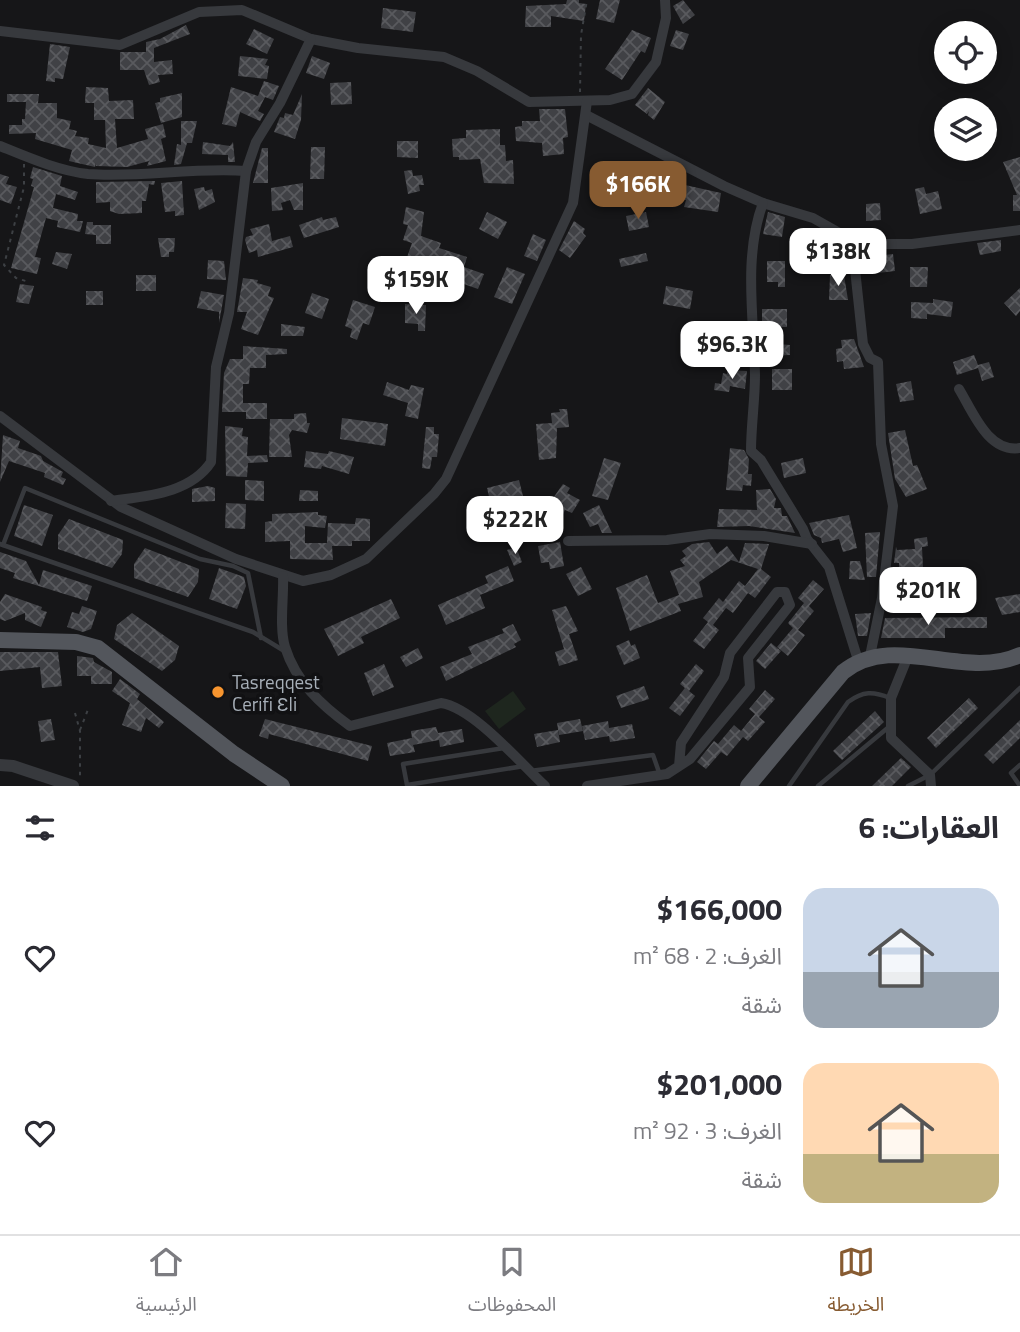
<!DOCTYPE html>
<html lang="ar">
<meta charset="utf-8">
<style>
body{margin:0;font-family:"Titillium Web","Noto Sans Arabic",sans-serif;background:#f7f7f7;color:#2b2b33;direction:rtl;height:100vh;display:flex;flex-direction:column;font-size:26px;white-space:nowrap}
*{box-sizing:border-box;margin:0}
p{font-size:23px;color:#7c7c81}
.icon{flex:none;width:38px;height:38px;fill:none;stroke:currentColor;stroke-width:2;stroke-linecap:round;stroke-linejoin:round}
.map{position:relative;height:786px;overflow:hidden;direction:ltr}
.side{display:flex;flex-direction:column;background:#fff;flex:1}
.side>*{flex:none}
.tools{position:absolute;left:934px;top:21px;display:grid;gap:14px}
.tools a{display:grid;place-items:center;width:63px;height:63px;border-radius:50%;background:#fff;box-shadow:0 4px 18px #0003;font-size:35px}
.price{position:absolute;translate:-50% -60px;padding:0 16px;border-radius:14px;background:#fff;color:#222;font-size:23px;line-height:46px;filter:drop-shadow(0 2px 4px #0008)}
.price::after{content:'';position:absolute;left:50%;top:42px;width:21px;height:16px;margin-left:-10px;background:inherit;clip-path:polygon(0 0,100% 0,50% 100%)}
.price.active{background:#875b31;color:#fff}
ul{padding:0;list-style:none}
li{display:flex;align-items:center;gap:21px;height:175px;padding:0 21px}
li span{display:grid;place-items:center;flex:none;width:196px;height:140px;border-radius:21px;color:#555}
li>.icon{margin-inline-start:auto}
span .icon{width:84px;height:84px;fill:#fffc;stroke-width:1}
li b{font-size:30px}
h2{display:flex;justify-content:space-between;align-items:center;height:84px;padding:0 21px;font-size:30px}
.menu{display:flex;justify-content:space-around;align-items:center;height:98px;border-top:2px solid #e1e1e2;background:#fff;font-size:19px;color:#7c7c81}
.menu a{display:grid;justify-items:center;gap:4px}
.menu .active{color:#875b31}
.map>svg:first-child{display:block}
.green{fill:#1e261e}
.building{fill:url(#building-cross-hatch)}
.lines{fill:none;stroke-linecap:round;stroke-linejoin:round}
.path{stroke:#3d4044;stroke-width:2;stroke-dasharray:3.5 5;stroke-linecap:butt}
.service{stroke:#37393d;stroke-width:4.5}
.minor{stroke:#37393d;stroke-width:10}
.tertiary{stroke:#37393d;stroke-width:12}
.primary{stroke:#53565c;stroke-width:16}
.poi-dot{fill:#f7952f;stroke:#111113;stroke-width:2.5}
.labels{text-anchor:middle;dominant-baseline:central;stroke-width:7;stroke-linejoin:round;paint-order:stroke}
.poi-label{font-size:19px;fill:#a7afb8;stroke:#111113;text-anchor:start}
</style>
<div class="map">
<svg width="1020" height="786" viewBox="0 0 1020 786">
<defs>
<pattern id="building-cross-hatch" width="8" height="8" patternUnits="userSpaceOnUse" patternTransform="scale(1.75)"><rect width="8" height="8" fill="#404145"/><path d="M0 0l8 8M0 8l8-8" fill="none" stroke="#595a5e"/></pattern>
</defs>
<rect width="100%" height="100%" fill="#161618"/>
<!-- green -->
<path class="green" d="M513,691L526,709L499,729L485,711Z"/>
<!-- building -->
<g class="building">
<path d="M567,0H579V3L586,4L584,21L551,16V27H525L526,6L566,4Z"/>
<path d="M600,0H620L614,23L596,19Z"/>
<path d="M683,0L695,15L683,24L673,6Z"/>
<path d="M383,8L416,12L413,32L381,28Z"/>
<path d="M186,25L190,34L154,48V62L172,60L173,74L158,75L160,82L149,85L144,70H120V52H146V42L160,39Z"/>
<path d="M254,29L274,39L267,54L246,44Z"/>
<path d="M632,30L651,38L645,53L641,51L622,80L605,69Z"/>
<path d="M676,30L689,34L683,50L670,46Z"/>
<path d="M50,44L70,47L63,79L55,78V82L46,81Z"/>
<path d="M240,56L268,59L265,65L269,66L267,79L238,76Z"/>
<path d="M312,56L330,63L324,79L306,73Z"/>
<path d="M264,81L279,86L273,100L265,97L258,111L264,114L260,121L240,112L236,127L222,124L231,87L258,96Z"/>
<path d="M351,82L352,104L331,105L330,83Z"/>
<path d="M86,87L108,88L109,101L133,100L134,119H115L117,148L148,139L145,129L163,124L166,137L161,139L166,161L147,166L149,161L127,167L96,166V163L95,167L69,161L72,150L35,139L36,133L9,134V125H22V119H25L26,102H7V94H39L38,103H57V118L71,121L69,129L77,131L75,136L89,138L88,144L106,148L105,120H94V103H85Z"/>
<path d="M648,88L665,102L654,120L648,115L649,111L647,114L635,105Z"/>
<path d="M182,93V117L161,123L155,103L160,102V98Z"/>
<path d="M302,94L301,120L295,139L274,132L280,117L284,118L285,113L293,115Z"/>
<path d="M539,109H565L568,137L563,138L564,154L543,156L542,143L516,141L515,127L522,126V121H540Z"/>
<path d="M181,121H197L192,143H187L181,164L174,165L177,144L181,145Z"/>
<path d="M500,129V145H505L506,161L513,160L514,184L484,183L480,159L459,160V157H453L452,139L466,138V130Z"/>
<path d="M397,141H418V158L397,157Z"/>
<path d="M203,142L230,146L233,142L235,162H228V155L202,154Z"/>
<path d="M311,147H325L324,179H310Z"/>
<path d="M262,148H268V183H253Z"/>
<path d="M1020,157V211H1013V195H1017L1003,162Z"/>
<path d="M33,167L62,176L60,186L78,192L75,200L56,194L53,208L78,214L77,221H83L80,232L57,227L58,221L46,218L35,257L41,258L37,274L11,268L34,187L31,186L33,179L30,178Z"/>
<path d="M649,167L672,168L671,190H649Z"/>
<path d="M412,170L413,176L422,175L424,185H419L420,191L408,194L404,171Z"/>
<path d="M0,174L9,177L6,184L17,187L11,204L0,200Z"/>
<path d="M155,181L154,185L149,184L146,201H142V213L119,214L110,211V202L96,203V182Z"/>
<path d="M182,181L184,215L175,216V211L165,212L161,183Z"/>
<path d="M303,183V210H294L290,200L281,203L283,210L272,211L271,188Z"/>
<path d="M685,185L721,193L718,212L684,207L686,200H682Z"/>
<path d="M628,186L642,189L639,202L626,199Z"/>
<path d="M204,187L205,191L212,189L215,202L199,210L194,189Z"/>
<path d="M924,187L926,194L938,191L942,209L920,214L915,189Z"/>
<path d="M880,203L881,220L866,221V204Z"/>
<path d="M406,207L424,212L421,236L441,243L439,248L467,257L464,267L484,274L478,289L432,273L433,270L406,260L412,243L403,240L408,225L403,224Z"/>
<path d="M487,212L507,222L498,239L479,229Z"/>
<path d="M646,212L649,227L629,231L626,216Z"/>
<path d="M768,212L785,217L782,237L763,234Z"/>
<path d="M322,217L323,220L336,217L339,227L304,238L299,225Z"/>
<path d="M574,221L585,229L583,233L586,236L570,258L559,250Z"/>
<path d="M87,222H93V225H111V244H96V235L85,234Z"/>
<path d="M269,224L272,241L290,236L293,247L258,257L257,250L249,253L245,240L246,237L253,235L250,229Z"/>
<path d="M533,234L546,240L537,261L524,256Z"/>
<path d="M823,237L841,242L838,253L820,248Z"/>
<path d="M158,238H175L174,252H169V257H161Z"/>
<path d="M1001,240V251L980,255L977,243Z"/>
<path d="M56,252L72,254L67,269L52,264Z"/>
<path d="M646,253L648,261L621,267L619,259Z"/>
<path d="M893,254L895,271L878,273L876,256Z"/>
<path d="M208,260L224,261L226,280L207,279Z"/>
<path d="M767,261H785V287H778V282H767Z"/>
<path d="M507,267L525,274L512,304L494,297Z"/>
<path d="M910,267H928L927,287H910Z"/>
<rect x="136" y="275" width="20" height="16"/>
<path d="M830,275H844L848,300H829Z"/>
<path d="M243,278L258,280L257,283L271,287L268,296L274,298L258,335L241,329L247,312H237Z"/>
<path d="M20,284L34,286L29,304L16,302Z"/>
<path d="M666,286L693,291L690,309L663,304Z"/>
<path d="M1020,288V311L1016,316L1004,303Z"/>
<rect x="86" y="291" width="17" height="14"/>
<path d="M201,291L224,295L219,323V312L197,308Z"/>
<path d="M312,293L329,299L322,319L305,313Z"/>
<path d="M933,299L953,302L951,317L927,314V319L911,318V302L933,303Z"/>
<path d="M353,300L375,307L369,325L363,323L357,340L350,337L352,329L345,326Z"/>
<path d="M405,304L426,305L425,331H418V324L405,323Z"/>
<rect x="762" y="309" width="25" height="18"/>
<path d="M281,324L305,327L303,336H281Z"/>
<path d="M854,339L864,367L844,369L843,361L837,362L836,349L842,348L841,340Z"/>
<path d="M765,343L790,345V355L766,356Z"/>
<path d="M243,346L287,349V354L266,355V368H250L249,384H243V403H267V419H246V412H222L224,373L230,359H243Z"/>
<path d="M974,355L978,365L989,362L994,377L982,381L978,368L957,375L953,362Z"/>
<rect x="772" y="369" width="20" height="21"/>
<path d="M727,370L747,371L745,389L730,386L729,392L714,390L715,383L721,384L723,373L727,374Z"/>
<path d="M911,381L914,400L900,402L896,384Z"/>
<path d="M387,382L409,390L411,385L424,388L418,419L405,416L408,403L383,395Z"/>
<path d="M559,409H567L569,427L557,428L556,458L539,460L536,424L552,423L551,413L560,412Z"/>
<path d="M306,413L307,423H310L307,433L292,430L289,435L292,457H269L270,419H294V414Z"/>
<path d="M342,418L388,424L385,446L340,439Z"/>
<path d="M225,426L243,428L242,436L248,437L247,456L267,455L268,462L248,463L247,477L226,476Z"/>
<path d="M426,427H434V434H439L437,457H432L430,469L422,468Z"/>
<path d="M905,430L913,466L917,465L927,489L906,497L895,479L888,433Z"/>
<path d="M3,435L20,441L18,448L41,456L43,461L63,472L61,477L66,479L63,485L44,477L45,473L9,461L0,482Z"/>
<path d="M730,448L744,450L749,459L748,474H752L751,486L743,485L742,491L726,490Z"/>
<path d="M306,451L328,454L329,451L354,457L349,474L322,466L321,469L304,467Z"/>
<path d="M604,458L621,463L608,500L592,496Z"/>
<path d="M803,458L806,473L784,478L781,463Z"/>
<path d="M245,480L264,481V501L245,500Z"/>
<path d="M519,480L526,508L499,514L510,535L500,541L492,525L495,523L487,488Z"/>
<path d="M563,484L570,488L567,493L580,500L572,513L565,510L551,538L532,528Z"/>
<path d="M208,486L215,488V501L192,502V489Z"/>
<path d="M770,489L776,499L774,508H781L782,516H787L795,533L749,526L717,527L719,509L757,510L756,490Z"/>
<path d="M300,490L318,491V501H299Z"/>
<path d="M226,503L246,504L245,529L225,528Z"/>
<path d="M24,505L53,515L42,546L14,536Z"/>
<path d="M599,505L612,533H602L598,524L590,527L583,513Z"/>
<path d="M318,512V515L327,516L325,528L305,526V543H327L328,523L355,524L356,518L370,519V541H352V546H332L333,560L290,559V541L265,542V522L272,521V514Z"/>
<path d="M849,515L857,548L843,552L839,539L822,543L821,538L814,535L809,523Z"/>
<path d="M69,519L123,540L122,554L112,568L58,549V535Z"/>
<path d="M880,532L876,577H867L865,533Z"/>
<path d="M927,537L928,546L922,547L923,568L899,569V563H894L896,547L897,550L915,549L914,539Z"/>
<path d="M560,542L564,566L550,569L549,562L541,563L538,546Z"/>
<path d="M709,542L717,554L727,546L739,562L745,543L769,544L761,569L771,577L755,598L748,593L733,613L726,608L713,625L719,630L704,649L693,641L708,622L703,618L719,598L723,602L739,581L745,586L758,569L731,560L699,582L703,597L678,604L681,611L630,631L616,588L647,575L658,603L679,595L670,571L685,566L680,560L686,556L682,551L692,544Z"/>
<path d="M516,547L522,562L514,566L507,550Z"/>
<path d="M145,548L199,569L198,582L188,597L134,578V564Z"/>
<path d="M0,552L26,561L39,585L43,570L92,586L87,601L13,578L15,573L0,568Z"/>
<path d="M850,561H860L865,580L849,579Z"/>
<path d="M508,566L514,581L480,595L485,608L446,625L438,605L488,583L485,576Z"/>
<path d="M581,567L592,589L578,596L566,574Z"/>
<path d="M219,568L244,577L246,586L237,609L209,599Z"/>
<path d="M813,580L824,589L809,606L814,611L798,630L805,635L788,656L777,647L793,628L788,623L804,603L798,598Z"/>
<path d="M5,594L42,607L41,610L47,612L41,627L25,620V613L5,621L0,619V602Z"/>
<path d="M1020,594V612L1002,615L995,598Z"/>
<path d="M391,599L400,618L361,637L364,643L338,656L324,629Z"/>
<path d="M82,606L97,611L91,629L83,632L67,627L72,612L79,614Z"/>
<path d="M566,606L578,631L569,634L578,660L559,666L555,652L564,649L552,610Z"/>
<path d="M132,613L179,646L175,660L162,671L114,639L117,625Z"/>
<path d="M871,613L867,636H858L855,614Z"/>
<path d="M987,617V628H945V638H881L885,618Z"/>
<path d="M513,624L521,640L514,644L516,647L446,681L440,667L472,654L468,647L504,633L502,629Z"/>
<path d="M629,640L631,646L635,644L640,658L624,665L616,646Z"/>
<path d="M771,643L781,651L765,669L756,661Z"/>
<path d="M418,648L423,658L406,667L400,657Z"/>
<path d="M0,652H58L62,686L42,688L40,667L0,671Z"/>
<path d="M77,656L93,658L94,662L112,672V684H91V676H77Z"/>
<path d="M384,664L394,687L373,696L364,673Z"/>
<path d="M696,664L704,671L689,691L695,696L680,716L669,708L685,688L680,684Z"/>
<path d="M120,679L140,694L137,699L164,722L159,728L146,718L141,732L122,725L130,703L112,691Z"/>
<path d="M644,686L649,699L621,708L616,696Z"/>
<path d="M765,690L775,699L759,717L765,722L748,741L743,737L727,756L721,752L706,769L697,762L714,741L718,744L734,725L741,731L755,714L749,709Z"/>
<path d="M969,698L978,708L936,748L927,738Z"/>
<path d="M875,711L884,722L842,760L833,751Z"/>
<path d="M51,719L55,740L41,742L38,721Z"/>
<path d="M265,719L372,746L368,761L269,734L268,739L259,736Z"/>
<path d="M580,719L583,731L559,735L557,723Z"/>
<path d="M1020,720V738L993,764L984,755Z"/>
<path d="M608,721L609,728L632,724L635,738L610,742L609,736L585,740L582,726Z"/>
<path d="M436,727L438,733L462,729L464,742L440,747L439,740L413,745L415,752L390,756L387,743L412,738L411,731Z"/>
<path d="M558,730L560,742L537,747L534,734Z"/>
<path d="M901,758L911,767L892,786H872Z"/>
</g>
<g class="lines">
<!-- path -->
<g class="path">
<path d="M580,92L581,35L587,0"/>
<path d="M24,164V187L4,265L16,278L29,282"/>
<path d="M75,713L80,731V778"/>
<path d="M80,730L89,707"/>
</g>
<!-- service -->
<g class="service">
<path d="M0,544L253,632L286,652"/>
<path d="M3,545L25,488L200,559L233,566L248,573L261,638"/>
<path d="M504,748L403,764L407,785L524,766"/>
<path d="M530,771L653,755L660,775"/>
<path d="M789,786L848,702C863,691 873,691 890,698"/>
<path d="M818,786L890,726"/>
<path d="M908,786L930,775L1020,688"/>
<path d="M1020,786L1011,773L1020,765"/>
</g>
<!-- minor -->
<g class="minor">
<path d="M0,31L120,45L199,12L242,10L311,39L358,48L444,57L477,71L529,102L610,100L632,94L656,62L666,18L665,0"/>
<path d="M586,115L724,186L763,203L813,218L859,244H912L1020,230"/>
<path d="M0,146C27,157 59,171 88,174C141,178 193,167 246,171"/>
<path d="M763,203C743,257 754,318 755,375C755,400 751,426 751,451L761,460L803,529L807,539L829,567L858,660"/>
<path d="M852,241L863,344L870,358L878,362L881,444L893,506L882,598L870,656"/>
<path d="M959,389C973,412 988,453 1020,448"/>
<path d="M0,416L121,507L236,559L303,581L331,575L366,559L434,494L446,479L573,203L587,101"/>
<path d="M111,501C145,496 190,494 211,462L216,367L229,313L246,171L256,142L280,103L311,39"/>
<path d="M568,541L667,540L710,534L764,536L812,544"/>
<path d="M283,576C284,597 279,627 285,647C296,682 321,705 350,726L441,703C474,708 520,763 545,786"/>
<path d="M908,656L891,698V738L930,775L931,786"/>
<path d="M587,786L667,774L690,759L750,687L748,658L790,605L785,592H777L730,653L724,677L681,743L679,766"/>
</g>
<!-- tertiary -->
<path class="tertiary" d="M0,765L13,766L73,786"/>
<!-- primary -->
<g class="primary">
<path d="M0,640L76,642L98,648L234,754L282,786"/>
<path d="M748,786L843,672C894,631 963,681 1020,655"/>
</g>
</g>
<!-- markers -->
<circle class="poi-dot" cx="218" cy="692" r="7"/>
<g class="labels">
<!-- poi labels -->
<g class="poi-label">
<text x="232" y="681">Tasreqqest<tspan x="232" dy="22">Cerifi Ɛli</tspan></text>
</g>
</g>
</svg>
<div class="tools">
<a><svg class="icon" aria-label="locate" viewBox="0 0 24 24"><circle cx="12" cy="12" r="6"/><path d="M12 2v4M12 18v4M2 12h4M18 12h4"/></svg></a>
<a><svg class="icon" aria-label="layers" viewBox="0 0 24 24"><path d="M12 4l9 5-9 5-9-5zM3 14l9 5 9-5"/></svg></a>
</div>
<b class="price active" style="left:638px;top:221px">$166K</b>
<b class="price" style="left:838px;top:288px">$138K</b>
<b class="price" style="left:416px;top:316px">$159K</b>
<b class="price" style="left:732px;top:381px">$96.3K</b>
<b class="price" style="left:515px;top:556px">$222K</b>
<b class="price" style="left:928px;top:627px">$201K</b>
</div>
<section class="side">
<h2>العقارات: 6<svg class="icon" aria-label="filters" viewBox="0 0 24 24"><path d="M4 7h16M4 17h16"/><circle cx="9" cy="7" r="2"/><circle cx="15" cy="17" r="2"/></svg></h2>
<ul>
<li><span style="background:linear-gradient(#c9d6e8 60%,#9aa5b1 0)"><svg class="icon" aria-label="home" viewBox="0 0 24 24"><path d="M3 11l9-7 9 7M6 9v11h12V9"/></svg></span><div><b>$166,000</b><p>الغرف: 2 · 68 m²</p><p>شقة</p></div><svg class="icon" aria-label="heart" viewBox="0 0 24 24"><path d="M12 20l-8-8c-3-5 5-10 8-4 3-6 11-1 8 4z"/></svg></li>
<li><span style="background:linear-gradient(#ffd9b3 65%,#c2b280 0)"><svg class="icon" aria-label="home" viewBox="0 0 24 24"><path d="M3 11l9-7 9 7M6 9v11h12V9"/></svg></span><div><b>$201,000</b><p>الغرف: 3 · 92 m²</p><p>شقة</p></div><svg class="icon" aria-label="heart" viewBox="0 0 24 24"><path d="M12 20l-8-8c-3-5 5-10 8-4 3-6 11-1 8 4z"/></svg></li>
</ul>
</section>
<nav class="menu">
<a class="active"><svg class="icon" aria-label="map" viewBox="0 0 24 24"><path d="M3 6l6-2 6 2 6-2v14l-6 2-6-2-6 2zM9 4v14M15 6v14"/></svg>الخريطة</a>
<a><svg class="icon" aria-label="saved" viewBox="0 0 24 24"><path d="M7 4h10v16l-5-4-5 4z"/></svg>المحفوظات</a>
<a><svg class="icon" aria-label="home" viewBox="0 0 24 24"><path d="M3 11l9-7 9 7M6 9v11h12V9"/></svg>الرئيسية</a>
</nav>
